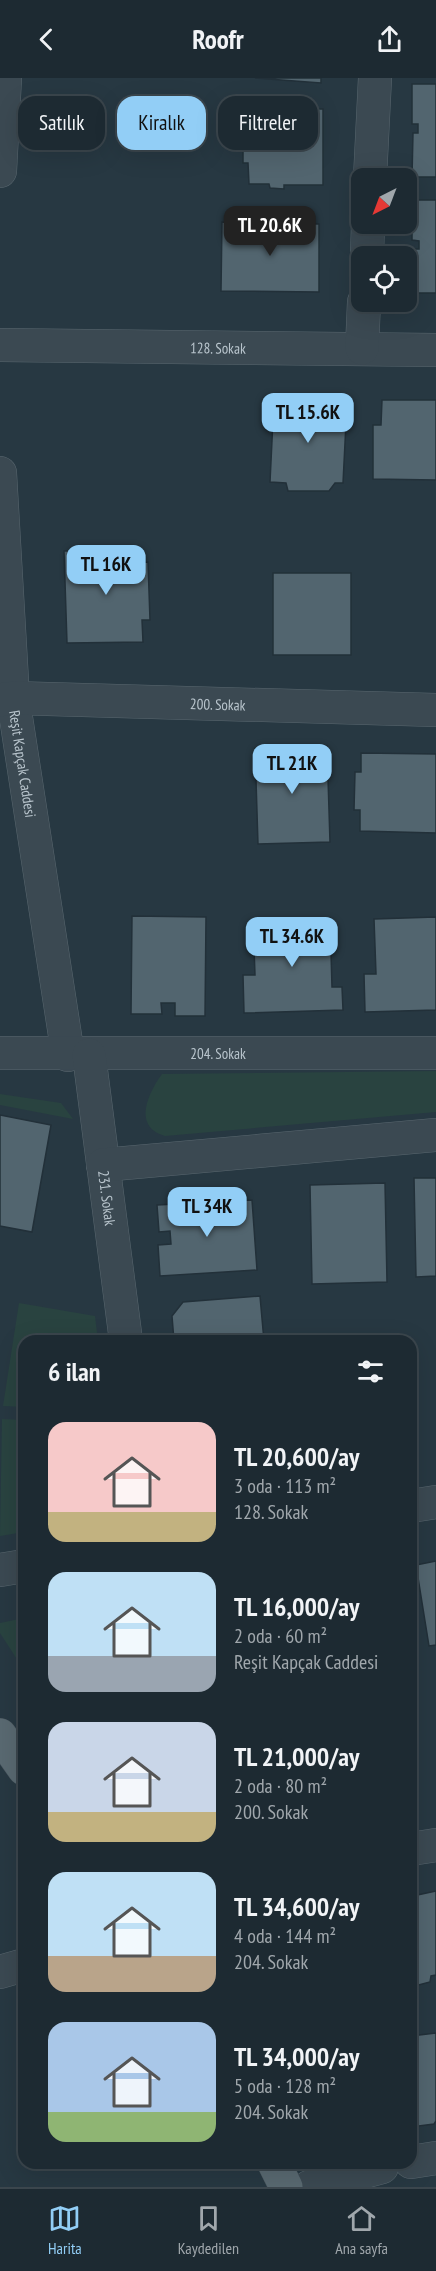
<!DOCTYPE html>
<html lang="tr">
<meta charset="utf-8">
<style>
body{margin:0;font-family:"PT Sans Narrow",sans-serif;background:#25323a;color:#f1f3f6;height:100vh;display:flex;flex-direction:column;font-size:22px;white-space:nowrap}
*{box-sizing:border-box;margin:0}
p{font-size:20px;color:#a0a7ac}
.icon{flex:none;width:33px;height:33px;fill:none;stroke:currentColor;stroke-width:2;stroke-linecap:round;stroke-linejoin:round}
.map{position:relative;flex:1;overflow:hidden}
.side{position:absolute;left:18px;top:1257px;width:399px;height:834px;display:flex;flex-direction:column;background:#1d2a32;border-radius:18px;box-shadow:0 6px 24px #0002,0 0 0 2px #3b464d}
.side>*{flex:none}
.hud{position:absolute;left:18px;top:18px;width:400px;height:54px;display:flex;gap:12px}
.needle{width:39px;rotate:222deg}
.buttons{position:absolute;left:351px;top:90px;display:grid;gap:12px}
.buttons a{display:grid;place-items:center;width:66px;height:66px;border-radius:12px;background:#1d2a32;box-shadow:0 6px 24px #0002,0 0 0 2px #3b464d;font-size:30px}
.price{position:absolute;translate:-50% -51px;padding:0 14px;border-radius:12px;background:#92cef6;color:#111;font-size:20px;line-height:39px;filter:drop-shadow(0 2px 3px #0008)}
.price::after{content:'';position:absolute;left:50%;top:36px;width:18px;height:14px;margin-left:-9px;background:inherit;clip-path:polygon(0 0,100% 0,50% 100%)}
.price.current{background:#222;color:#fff}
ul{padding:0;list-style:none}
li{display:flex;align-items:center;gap:18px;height:150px;padding:0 30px}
li span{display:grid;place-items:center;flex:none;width:168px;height:120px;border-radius:18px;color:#555}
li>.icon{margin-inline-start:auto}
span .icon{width:72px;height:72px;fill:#fffc;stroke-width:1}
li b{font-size:26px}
h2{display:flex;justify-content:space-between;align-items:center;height:72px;padding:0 30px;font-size:26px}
.tag{padding:0 21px;border-radius:18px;background:#1d2a32;box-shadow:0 6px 24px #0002,0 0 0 2px #3b464d;font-size:21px;line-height:54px}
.tag.current{background:#92cef6;color:#111}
header{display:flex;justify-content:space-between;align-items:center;height:78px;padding:0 30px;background:#1d2a32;font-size:27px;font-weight:700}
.menu{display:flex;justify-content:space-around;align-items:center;height:84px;border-top:2px solid #3b464d;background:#1d2a32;font-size:16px;color:#a0a7ac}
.menu a{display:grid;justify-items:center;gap:3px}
.menu .current{color:#92cef6}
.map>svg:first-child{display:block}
.green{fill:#294340}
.building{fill:#52656f;stroke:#223039;stroke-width:1.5}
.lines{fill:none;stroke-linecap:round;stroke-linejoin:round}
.minor-casing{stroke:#59676f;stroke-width:34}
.major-casing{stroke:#48555e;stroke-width:34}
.minor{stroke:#3b4952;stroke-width:33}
.major{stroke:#596971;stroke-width:33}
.labels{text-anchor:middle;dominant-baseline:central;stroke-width:4.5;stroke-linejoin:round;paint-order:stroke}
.street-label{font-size:15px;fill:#b8c4cc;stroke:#202e37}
</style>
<header><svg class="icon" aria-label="back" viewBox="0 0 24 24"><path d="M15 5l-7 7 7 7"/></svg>Roofr<svg class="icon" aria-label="share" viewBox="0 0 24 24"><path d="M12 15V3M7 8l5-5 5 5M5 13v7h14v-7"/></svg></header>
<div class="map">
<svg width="436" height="2109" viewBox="0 0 436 2109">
<rect width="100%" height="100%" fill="#273842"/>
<!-- green -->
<g class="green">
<path d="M436,993V1034L165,1058C132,1049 148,1015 162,996Z"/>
<path d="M0,1016L61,1025L73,1041L0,1027Z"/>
<path d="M19,1225L95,1238L98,1263H24V1329L3,1328Z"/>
<path d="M2,1341L24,1342V1454L0,1458Z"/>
<path d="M24,1540V1592L0,1555V1545Z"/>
</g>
<!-- building -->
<g class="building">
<path d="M255,0H321V5Z"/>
<path d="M412,6H436V99H412L413,55H418V46H412Z"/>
<path d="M249,31H323V107H284V111L270,110L269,106H249L248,85H243V46H249Z"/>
<path d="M412,122H436V215H413V171H419V163L412,162Z"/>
<path d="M222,144L319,146V214L221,213Z"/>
<path d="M274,321L347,325L343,405H335L329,413H288L286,405L270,404Z"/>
<path d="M382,322H436V402L373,401V347H381Z"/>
<path d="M138,471V485L148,484L150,542H142L143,564L67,565L64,473Z"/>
<rect x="273" y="495" width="78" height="82"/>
<path d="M327,668L330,764L258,766L255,670Z"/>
<path d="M361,675L436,676V755L360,753V732H354L355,694H361Z"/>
<path d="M132,838L206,839L205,938H175V925H161L162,936H131Z"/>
<path d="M436,839V932L365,934L364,896H376L374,841Z"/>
<path d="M330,840L332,909H342L343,932L244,935L243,897H255L253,842Z"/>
<path d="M0,1037L51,1047L32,1154L0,1148Z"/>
<path d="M414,1100H436V1198L416,1199Z"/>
<path d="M385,1105L387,1204L312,1206L310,1107Z"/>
<path d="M252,1122L257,1192L160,1198L158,1167L171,1166L170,1153L159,1154L157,1127Z"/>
<path d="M260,1218L264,1263H174L172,1238L183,1224Z"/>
<path d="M411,1299L416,1383L411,1384Z"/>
<path d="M436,1483V1567L429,1568L416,1487Z"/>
<path d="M415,1806L417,1817L436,1813V1897L431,1898L430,1904L411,1909V1807Z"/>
<path d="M436,1955V2043L434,2046L411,2049V1958Z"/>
</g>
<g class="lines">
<defs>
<g id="minor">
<path d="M0,93L5,0"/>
<path d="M370,100L375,0"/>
<path d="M367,178L368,146"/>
<path id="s1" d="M0,267L436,272"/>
<path d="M362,270L364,224"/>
<path id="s2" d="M0,395L13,620L68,977"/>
<path id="s3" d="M0,622L13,620L436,632"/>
<path id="s4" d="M0,975H436"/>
<path id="s5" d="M89,977L126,1263"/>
<path d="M103,1087L436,1057"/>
<path d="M411,1428L436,1424"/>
<path d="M0,1492L24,1488"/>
<path d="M411,1771L436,1767"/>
<path d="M0,1894L24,1887"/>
<path d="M411,2084L436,2080"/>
<path d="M309,2109L382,2089L381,2085"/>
</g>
<g id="major">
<path d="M0,1657L24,1691"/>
<path d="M274,2085L286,2109"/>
</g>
</defs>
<!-- minor casing -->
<use href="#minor" class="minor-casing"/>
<!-- major casing -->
<use href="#major" class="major-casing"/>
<!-- minor -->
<use href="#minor" class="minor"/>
<!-- major -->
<use href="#major" class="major"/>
</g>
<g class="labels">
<!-- street labels -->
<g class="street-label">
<text stroke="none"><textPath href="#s1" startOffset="218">128. Sokak</textPath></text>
<text stroke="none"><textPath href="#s3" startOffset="218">200. Sokak</textPath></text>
<text stroke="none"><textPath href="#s2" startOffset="292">Reşit Kapçak Caddesi</textPath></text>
<text stroke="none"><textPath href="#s4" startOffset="218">204. Sokak</textPath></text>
<text stroke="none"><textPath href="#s5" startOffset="144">231. Sokak</textPath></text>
</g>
</g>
</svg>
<div class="buttons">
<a><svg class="needle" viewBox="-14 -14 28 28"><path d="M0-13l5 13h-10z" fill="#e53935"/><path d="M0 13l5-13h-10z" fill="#a0a7ac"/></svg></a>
<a><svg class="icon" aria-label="locate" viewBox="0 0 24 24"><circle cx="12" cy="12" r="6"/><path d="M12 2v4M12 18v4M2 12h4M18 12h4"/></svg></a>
</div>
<b class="price current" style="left:270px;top:179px">TL 20.6K</b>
<b class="price" style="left:308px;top:366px">TL 15.6K</b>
<b class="price" style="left:106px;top:518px">TL 16K</b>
<b class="price" style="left:292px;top:717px">TL 21K</b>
<b class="price" style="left:292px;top:890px">TL 34.6K</b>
<b class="price" style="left:207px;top:1160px">TL 34K</b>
<div class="hud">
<a class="tag">Satılık</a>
<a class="tag current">Kiralık</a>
<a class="tag">Filtreler</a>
</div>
<section class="side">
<h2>6 ilan<svg class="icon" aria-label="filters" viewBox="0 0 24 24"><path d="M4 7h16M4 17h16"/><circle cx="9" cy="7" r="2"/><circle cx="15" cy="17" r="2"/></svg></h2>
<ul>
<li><span style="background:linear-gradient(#f6c9c9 75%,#c2b280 0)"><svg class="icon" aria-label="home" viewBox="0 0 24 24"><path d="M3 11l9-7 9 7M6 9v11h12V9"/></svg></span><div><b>TL 20,600/ay</b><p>3 oda · 113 m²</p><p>128. Sokak</p></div></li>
<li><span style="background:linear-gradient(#bfe0f5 70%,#9aa5b1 0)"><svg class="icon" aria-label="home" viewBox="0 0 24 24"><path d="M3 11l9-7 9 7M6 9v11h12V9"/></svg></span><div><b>TL 16,000/ay</b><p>2 oda · 60 m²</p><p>Reşit Kapçak Caddesi</p></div></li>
<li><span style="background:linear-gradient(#c9d6e8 75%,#c2b280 0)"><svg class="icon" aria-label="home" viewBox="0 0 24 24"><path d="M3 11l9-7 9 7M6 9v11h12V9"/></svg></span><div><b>TL 21,000/ay</b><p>2 oda · 80 m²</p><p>200. Sokak</p></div></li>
<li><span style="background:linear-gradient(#bfe0f5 70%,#b9a48a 0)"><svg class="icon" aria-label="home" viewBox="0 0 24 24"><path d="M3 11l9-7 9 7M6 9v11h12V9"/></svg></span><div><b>TL 34,600/ay</b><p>4 oda · 144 m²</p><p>204. Sokak</p></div></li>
<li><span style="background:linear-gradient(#a9c7e8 75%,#8fb573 0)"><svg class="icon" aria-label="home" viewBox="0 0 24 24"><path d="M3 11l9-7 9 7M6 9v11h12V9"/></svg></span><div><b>TL 34,000/ay</b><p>5 oda · 128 m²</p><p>204. Sokak</p></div></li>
</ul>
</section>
</div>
<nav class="menu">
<a class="current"><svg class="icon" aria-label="map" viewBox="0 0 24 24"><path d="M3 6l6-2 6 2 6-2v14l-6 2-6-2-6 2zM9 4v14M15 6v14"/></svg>Harita</a>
<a><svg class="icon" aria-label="saved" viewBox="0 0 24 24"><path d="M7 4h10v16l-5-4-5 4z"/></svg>Kaydedilen</a>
<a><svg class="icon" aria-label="home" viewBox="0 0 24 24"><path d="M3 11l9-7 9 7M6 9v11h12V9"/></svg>Ana sayfa</a>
</nav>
